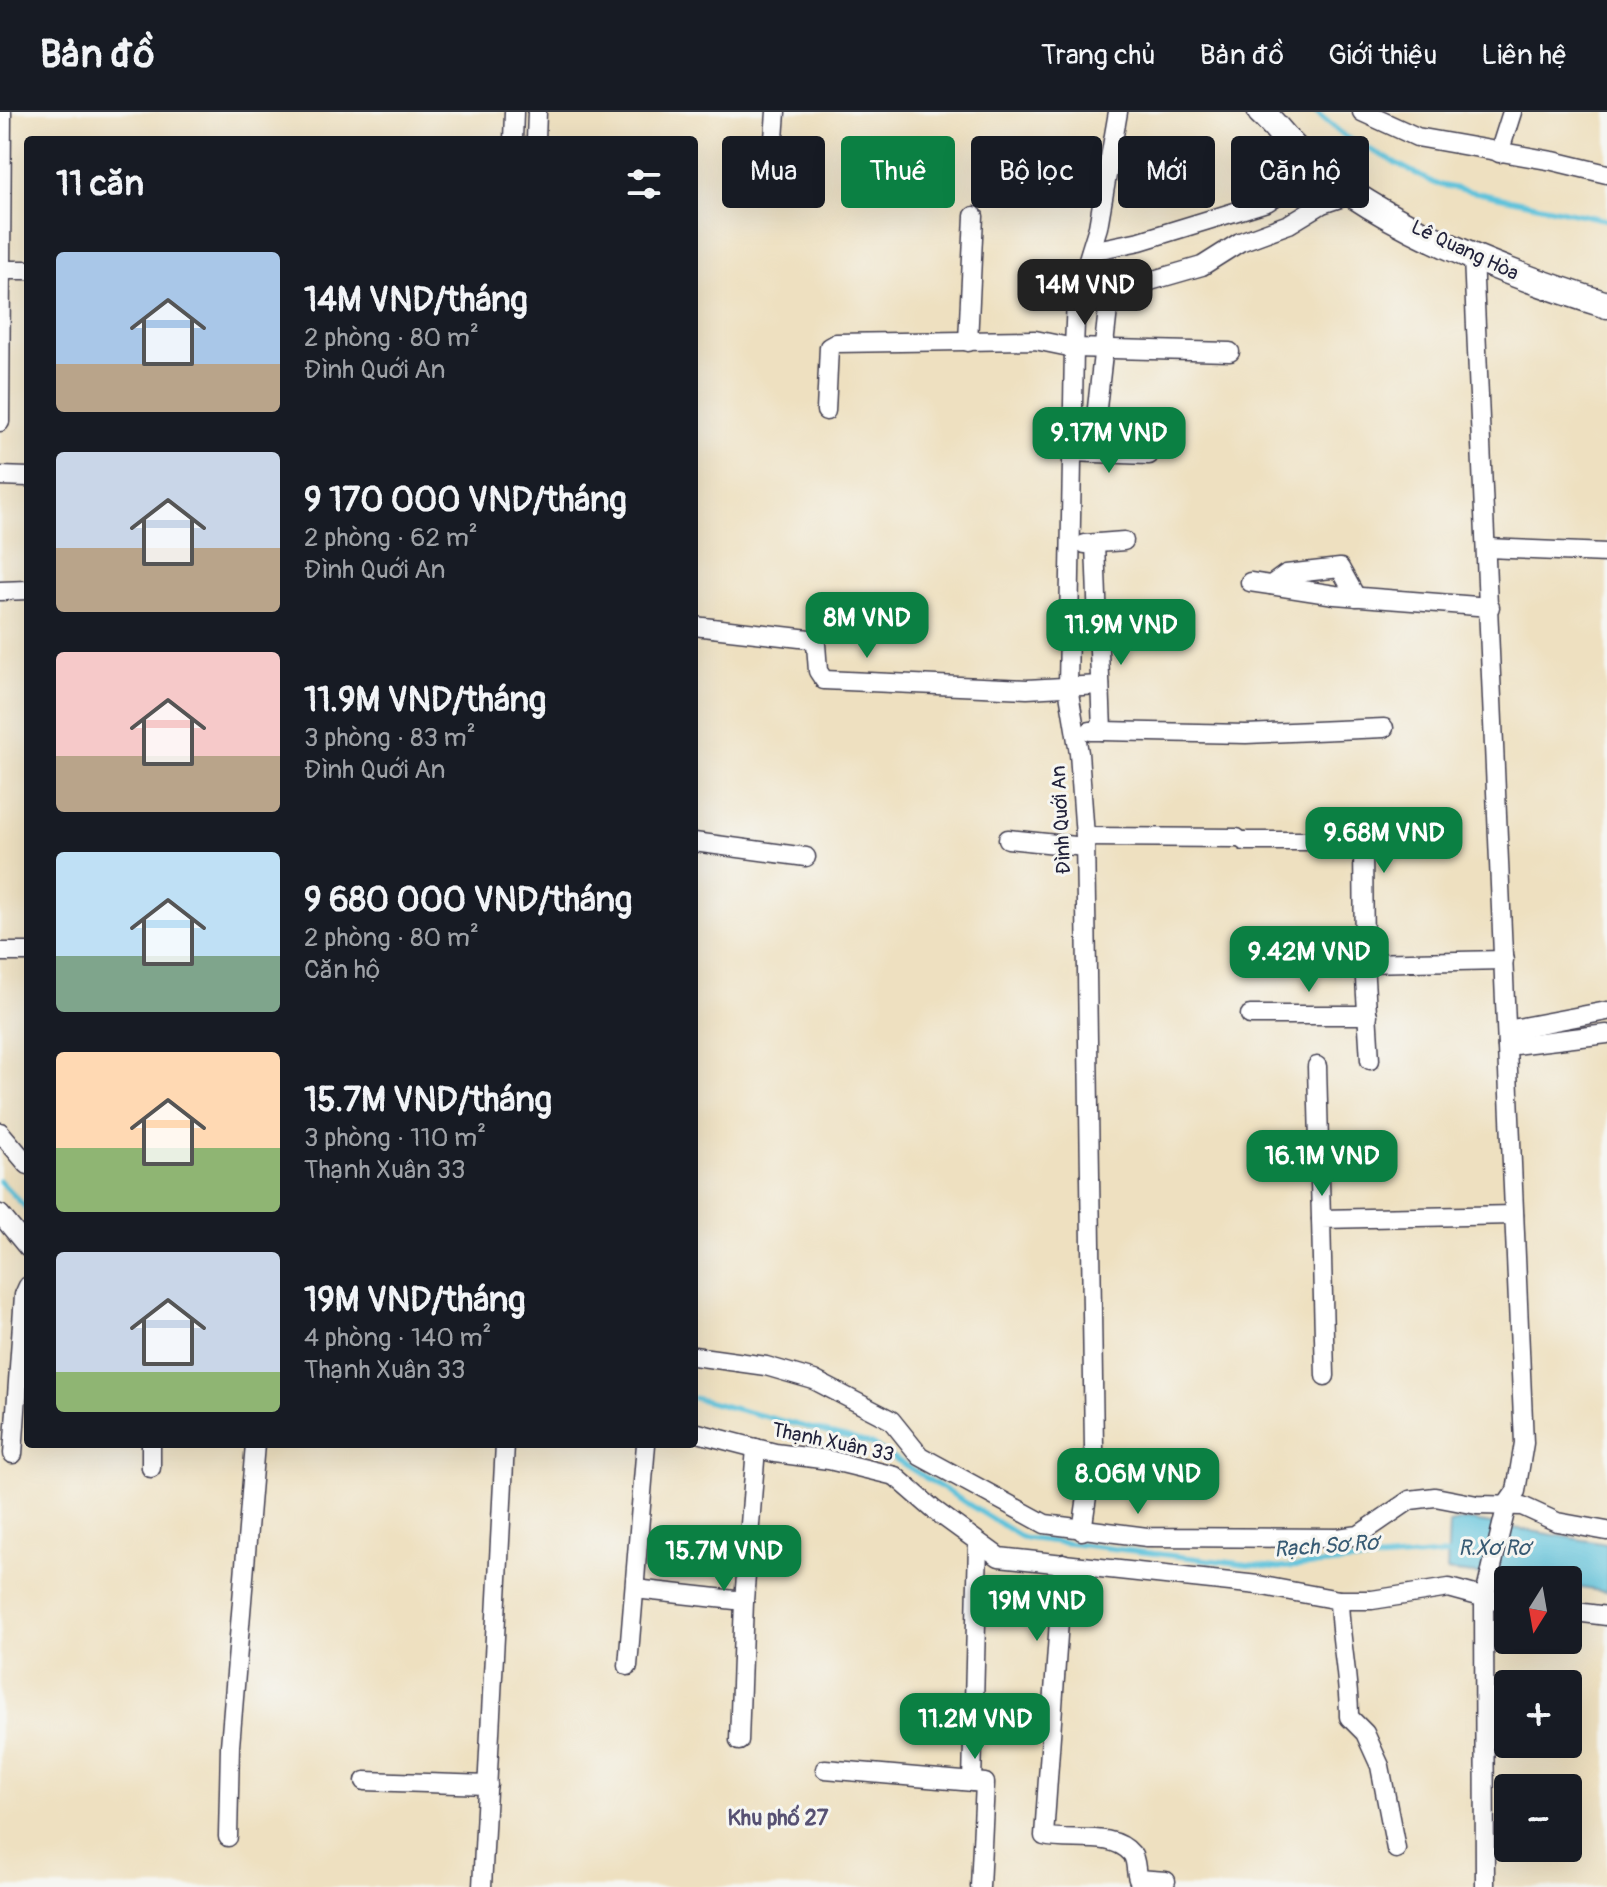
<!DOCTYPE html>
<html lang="vi">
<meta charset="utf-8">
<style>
body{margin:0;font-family:Pangolin,sans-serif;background:#242831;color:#f1f3f6;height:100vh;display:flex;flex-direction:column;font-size:30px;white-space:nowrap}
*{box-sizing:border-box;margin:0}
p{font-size:26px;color:#9ea1a6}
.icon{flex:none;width:44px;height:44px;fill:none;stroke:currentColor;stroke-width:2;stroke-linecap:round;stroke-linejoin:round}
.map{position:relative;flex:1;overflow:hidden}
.panel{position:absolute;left:24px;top:24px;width:674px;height:1312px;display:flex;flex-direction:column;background:#171b24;border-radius:8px;box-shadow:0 8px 32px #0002}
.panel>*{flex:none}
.top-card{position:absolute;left:722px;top:24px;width:760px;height:72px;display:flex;gap:16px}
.needle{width:52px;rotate:191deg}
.buttons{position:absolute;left:1494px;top:1454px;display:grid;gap:16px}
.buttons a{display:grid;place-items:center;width:88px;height:88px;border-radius:8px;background:#171b24;box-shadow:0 8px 32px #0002;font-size:40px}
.price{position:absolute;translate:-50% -68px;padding:0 18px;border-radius:16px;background:#0b8043;color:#fff;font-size:26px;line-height:52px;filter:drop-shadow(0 2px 4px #0008)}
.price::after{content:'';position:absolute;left:50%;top:48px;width:24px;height:18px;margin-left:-12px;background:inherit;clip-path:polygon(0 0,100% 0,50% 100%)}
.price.selected{background:#222;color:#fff}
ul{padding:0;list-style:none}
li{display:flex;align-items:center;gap:24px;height:200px;padding:0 32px}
li span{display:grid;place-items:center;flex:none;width:224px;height:160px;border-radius:8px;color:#555}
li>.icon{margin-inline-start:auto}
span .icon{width:96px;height:96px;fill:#fffc;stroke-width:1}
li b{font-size:34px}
h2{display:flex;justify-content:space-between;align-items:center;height:96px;padding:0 32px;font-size:34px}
.pill{padding:0 28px;border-radius:8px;background:#171b24;box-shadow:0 8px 32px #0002;font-size:28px;line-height:72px}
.pill.selected{background:#0b8043;color:#fff}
header{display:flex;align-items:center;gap:48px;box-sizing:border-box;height:112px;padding:0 40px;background:#171b24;border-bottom:2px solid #363941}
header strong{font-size:38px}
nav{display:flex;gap:44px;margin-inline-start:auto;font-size:28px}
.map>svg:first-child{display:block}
.water{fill:#5dc2db;stroke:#40728b;stroke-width:2}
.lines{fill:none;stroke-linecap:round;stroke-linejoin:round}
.stream{stroke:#5dc2db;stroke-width:5}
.street-casing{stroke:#413e4f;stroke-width:21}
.secondary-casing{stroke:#413e4f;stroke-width:29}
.street{stroke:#fff;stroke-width:18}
.secondary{stroke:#fff;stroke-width:26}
.labels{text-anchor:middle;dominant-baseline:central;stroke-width:6;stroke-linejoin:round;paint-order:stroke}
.street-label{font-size:20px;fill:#22223b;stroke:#f6f6f2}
.water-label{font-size:22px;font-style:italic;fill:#375a73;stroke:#f6f6f2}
.neighbourhood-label{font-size:22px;font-weight:bold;fill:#575173;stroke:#f6f6f2}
</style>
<header>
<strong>Bản đồ</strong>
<nav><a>Trang chủ</a><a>Bản đồ</a><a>Giới thiệu</a><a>Liên hệ</a></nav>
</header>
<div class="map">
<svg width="1607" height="1775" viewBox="0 0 1607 1775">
<rect width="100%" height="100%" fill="#f6f6f2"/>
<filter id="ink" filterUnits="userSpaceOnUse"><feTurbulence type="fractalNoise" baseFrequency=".0125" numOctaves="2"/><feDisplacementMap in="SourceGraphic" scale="16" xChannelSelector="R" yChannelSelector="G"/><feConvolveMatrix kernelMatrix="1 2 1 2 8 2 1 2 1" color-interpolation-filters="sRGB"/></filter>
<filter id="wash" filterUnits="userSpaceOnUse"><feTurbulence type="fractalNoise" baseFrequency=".006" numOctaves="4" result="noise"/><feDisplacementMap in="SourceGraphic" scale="32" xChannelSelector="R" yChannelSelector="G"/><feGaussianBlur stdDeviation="1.8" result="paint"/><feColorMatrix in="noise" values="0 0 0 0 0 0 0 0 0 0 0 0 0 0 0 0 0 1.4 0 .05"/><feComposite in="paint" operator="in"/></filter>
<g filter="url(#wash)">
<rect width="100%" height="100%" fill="#eee0c0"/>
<!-- water -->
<path class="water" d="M1467,1408L1607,1432V1480L1568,1474V1468H1530L1447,1459L1449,1412Z"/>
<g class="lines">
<!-- stream -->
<g class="stream">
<path d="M1316,0L1346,25L1436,72L1607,108"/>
<path d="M0,1069L28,1098"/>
<path d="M694,1286L871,1332L1023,1426L1278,1456L1452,1442"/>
</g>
</g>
</g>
<g filter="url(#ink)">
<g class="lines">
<defs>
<g id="street">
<path d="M1362,0L1417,25L1553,49L1607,62"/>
<path d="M513,28L514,0"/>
<path d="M536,28L537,0"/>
<path d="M1499,41L1512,0"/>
<path d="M776,68L773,40L776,0"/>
<path d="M1091,139L1140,129L1267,90L1293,73L1314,51"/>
<path d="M1473,145L1524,1331L1516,1379L1507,1392L1484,1488L1485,1775"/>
<path d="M0,158H28"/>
<path d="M968,230L974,104"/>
<path d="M1097,296L1108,197L1150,169L1202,154L1240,130L1289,112L1322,92L1355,81"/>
<path d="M826,299L829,235L836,231L1035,228L1074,236L1230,240"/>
<path d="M0,310L2,0"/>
<path d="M1070,340L1149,343"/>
<path d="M0,364L28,365"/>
<path d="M1085,432L1124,429"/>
<path d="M1487,436L1607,441"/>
<path d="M1250,470L1335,483L1490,495"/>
<path d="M1271,473L1286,462L1340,456L1356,485"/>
<path d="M0,479L28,478"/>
<path d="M694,514L809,527L816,532L818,559L824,568L1027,577L1100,573"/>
<path d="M1090,619H1102L1095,432"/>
<path d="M1102,619L1246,622L1384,616"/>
<path d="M1085,725L1237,726"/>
<path d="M1008,727L1085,735"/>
<path d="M1244,729H1363L1364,851L1504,848"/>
<path d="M694,730L806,745"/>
<path d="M0,840H28"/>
<path d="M1263,849L1364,851L1370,948"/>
<path d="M1250,903H1368"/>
<path d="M1507,918L1607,899"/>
<path d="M1507,934L1607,922"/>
<path d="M1317,954L1321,1107"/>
<path d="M0,1020L28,1053"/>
<path d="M0,1102L28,1136"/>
<path d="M694,1244L766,1254L814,1268L891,1308L920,1344L1045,1412L1147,1425L1338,1426L1359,1423L1410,1388L1435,1385L1477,1393L1522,1394L1557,1410L1607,1419"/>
<path d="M1325,1264L1321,1107L1514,1103"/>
<path d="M694,1320L775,1341L829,1348L895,1364L933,1397L999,1445L1258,1473L1339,1488H1372L1449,1476L1508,1492"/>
<path d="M13,1342L24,1183L28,1174"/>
<path d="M151,1356V1332"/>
<path d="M1082,1419L1094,1336L1085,725L1079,641L1068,575L1074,236L1076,186L1098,115L1118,0"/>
<path d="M1063,1451L1044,1724C1069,1731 1113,1718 1132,1742C1137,1749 1135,1759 1138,1767L1166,1769"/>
<path d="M635,1477L744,1489"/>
<path d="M1339,1488C1340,1528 1349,1565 1349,1605L1365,1621L1380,1654L1396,1737"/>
<path d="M1568,1499L1607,1504"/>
<path d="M628,1554L646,1332"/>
<path d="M739,1629L744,1489L756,1336"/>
<path d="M825,1657L985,1671L980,1775"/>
<path d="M365,1669L488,1673"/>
<path d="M972,1670L978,1431"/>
<path d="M228,1725L230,1634L255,1332"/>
<path d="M482,1775L505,1332"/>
</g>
<path id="secondary" d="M1261,0C1275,12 1285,28 1299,41C1378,113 1506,162 1607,193"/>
</defs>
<!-- street casing -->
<use href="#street" class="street-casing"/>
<!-- secondary casing -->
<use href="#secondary" class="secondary-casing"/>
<!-- street -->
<use href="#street" class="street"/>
<!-- secondary -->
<use href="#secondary" class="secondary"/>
</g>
</g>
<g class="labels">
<!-- street labels -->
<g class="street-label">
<text transform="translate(1465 138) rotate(25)">Lê Quang Hòa</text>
<text transform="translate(1061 708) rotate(-93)">Đình Quới An</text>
<text transform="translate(833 1330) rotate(12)">Thạnh Xuân 33</text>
</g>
<!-- water labels -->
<g class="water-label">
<text transform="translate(1326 1434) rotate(-4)">Rạch Sơ Rơ</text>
<text x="1494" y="1436">R.Xơ Rơ</text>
</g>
<!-- neighbourhood labels -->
<g class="neighbourhood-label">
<text x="778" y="1706">Khu phố 27</text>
</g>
</g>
</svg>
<div class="buttons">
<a><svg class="needle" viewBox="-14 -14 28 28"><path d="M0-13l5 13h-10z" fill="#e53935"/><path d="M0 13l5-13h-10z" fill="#9ea1a6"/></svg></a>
<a>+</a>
<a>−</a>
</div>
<b class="price selected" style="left:1085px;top:215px">14M VND</b>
<b class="price" style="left:1109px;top:363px">9.17M VND</b>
<b class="price" style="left:867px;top:548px">8M VND</b>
<b class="price" style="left:1121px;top:555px">11.9M VND</b>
<b class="price" style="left:1384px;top:763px">9.68M VND</b>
<b class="price" style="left:1309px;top:882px">9.42M VND</b>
<b class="price" style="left:1322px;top:1086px">16.1M VND</b>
<b class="price" style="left:1138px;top:1404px">8.06M VND</b>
<b class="price" style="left:724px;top:1481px">15.7M VND</b>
<b class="price" style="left:1037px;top:1531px">19M VND</b>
<b class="price" style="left:975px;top:1649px">11.2M VND</b>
<div class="top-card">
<a class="pill">Mua</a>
<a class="pill selected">Thuê</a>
<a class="pill">Bộ lọc</a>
<a class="pill">Mới</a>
<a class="pill">Căn hộ</a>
</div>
<section class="panel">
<h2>11 căn<svg class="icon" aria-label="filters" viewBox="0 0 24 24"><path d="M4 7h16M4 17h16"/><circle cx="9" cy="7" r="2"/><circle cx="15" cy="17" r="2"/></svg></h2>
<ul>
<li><span style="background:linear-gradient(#a9c7e8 70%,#b9a48a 0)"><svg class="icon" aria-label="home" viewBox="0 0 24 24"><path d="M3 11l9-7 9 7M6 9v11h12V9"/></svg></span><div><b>14M VND/tháng</b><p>2 phòng · 80 m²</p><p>Đình Quới An</p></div></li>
<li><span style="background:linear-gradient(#c9d6e8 60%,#b9a48a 0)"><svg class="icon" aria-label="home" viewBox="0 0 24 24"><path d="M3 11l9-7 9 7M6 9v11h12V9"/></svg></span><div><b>9 170 000 VND/tháng</b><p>2 phòng · 62 m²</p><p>Đình Quới An</p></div></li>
<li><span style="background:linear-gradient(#f6c9c9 65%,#b9a48a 0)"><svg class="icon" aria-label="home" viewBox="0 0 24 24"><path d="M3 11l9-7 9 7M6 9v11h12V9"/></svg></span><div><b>11.9M VND/tháng</b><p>3 phòng · 83 m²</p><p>Đình Quới An</p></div></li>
<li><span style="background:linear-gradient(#bfe0f5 65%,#7fa58c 0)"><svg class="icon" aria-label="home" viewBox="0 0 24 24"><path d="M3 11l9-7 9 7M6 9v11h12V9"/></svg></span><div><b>9 680 000 VND/tháng</b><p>2 phòng · 80 m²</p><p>Căn hộ</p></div></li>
<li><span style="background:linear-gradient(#ffd9b3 60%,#8fb573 0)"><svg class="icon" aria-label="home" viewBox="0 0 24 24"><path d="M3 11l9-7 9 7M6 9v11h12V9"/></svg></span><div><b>15.7M VND/tháng</b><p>3 phòng · 110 m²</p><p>Thạnh Xuân 33</p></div></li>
<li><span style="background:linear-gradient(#c9d6e8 75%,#8fb573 0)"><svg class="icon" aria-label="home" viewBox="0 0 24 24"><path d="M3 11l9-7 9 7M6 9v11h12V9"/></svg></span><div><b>19M VND/tháng</b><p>4 phòng · 140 m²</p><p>Thạnh Xuân 33</p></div></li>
</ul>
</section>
</div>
